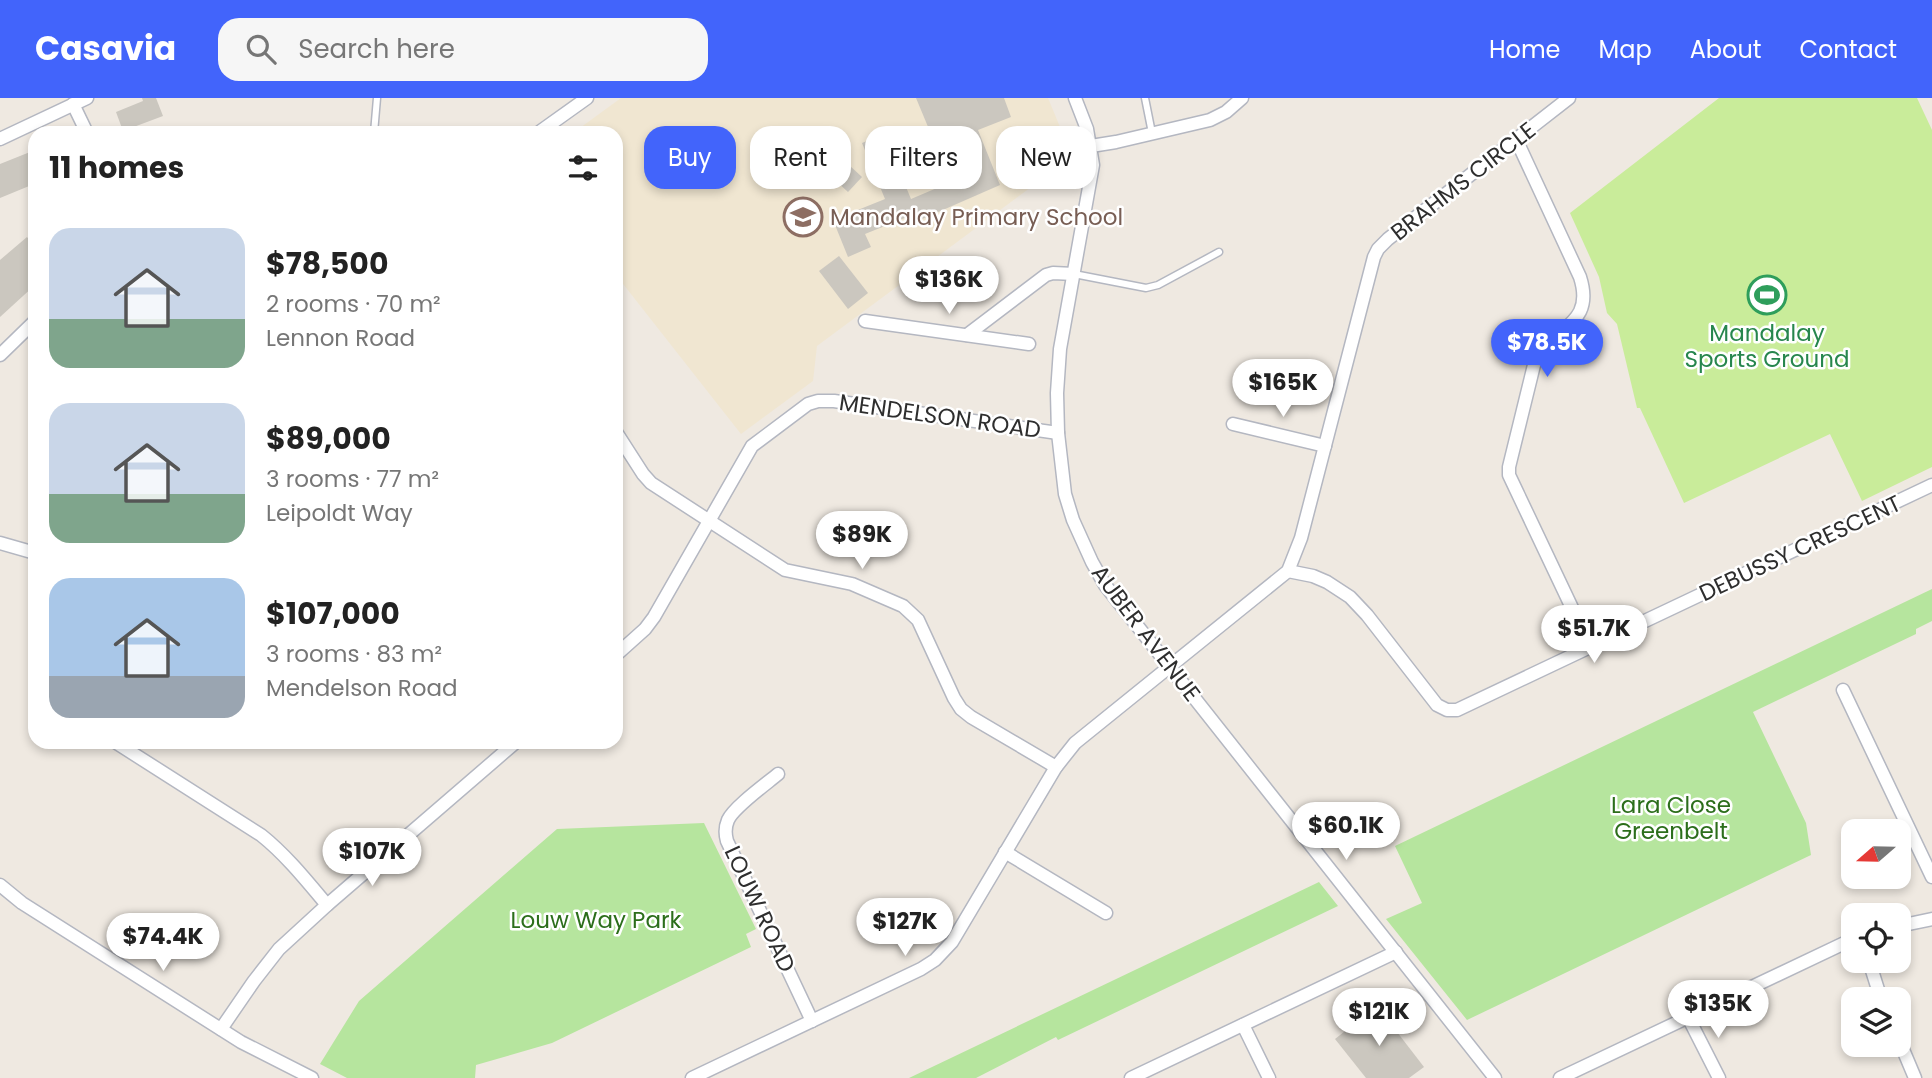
<!DOCTYPE html>
<meta charset="utf-8">
<style>
body{margin:0;font-family:Poppins,sans-serif;background:#f6f6f6;color:#222;height:100vh;display:flex;flex-direction:column;font-size:26px;white-space:nowrap}
*{box-sizing:border-box;margin:0}
p{font-size:23px;color:#767676}
.icon{flex:none;width:38px;height:38px;fill:none;stroke:currentColor;stroke-width:2;stroke-linecap:round;stroke-linejoin:round}
.map{position:relative;flex:1;overflow:hidden}
.side{position:absolute;left:28px;top:28px;width:595px;height:623px;display:flex;flex-direction:column;background:#fff;border-radius:21px;box-shadow:0 4px 10px #0003}
.side>*{flex:none}
.hud{position:absolute;left:644px;top:28px;width:665px;height:63px;display:flex;gap:14px}
.needle{width:46px;rotate:250deg}
.fabs{position:absolute;left:1841px;top:721px;display:grid;gap:14px}
.fabs a{display:grid;place-items:center;width:70px;height:70px;border-radius:14px;background:#fff;box-shadow:0 4px 10px #0003;font-size:35px}
.price{position:absolute;translate:-50% -60px;padding:0 16px;border-radius:24px;background:#fff;color:#222;font-size:23px;line-height:46px;filter:drop-shadow(0 2px 4px #0008)}
.price::after{content:'';position:absolute;left:50%;top:42px;width:21px;height:16px;margin-left:-10px;background:inherit;clip-path:polygon(0 0,100% 0,50% 100%)}
.price.active{background:#4264fb;color:#fff}
ul{padding:0;list-style:none}
li{display:flex;align-items:center;gap:21px;height:175px;padding:0 21px}
li span{display:grid;place-items:center;flex:none;width:196px;height:140px;border-radius:21px;color:#555}
li>.icon{margin-inline-start:auto}
span .icon{width:84px;height:84px;fill:#fffc;stroke-width:1}
li b{font-size:30px}
h2{display:flex;justify-content:space-between;align-items:center;height:84px;padding:0 21px;font-size:30px}
.pill{padding:0 24px;border-radius:21px;background:#fff;box-shadow:0 4px 10px #0003;font-size:24px;line-height:63px}
.pill.active{background:#4264fb;color:#fff}
header{display:flex;align-items:center;gap:42px;box-sizing:border-box;height:98px;padding:0 35px;background:#4264fb;color:#fff}
header strong{font-size:33px}
nav{display:flex;gap:38px;margin-inline-start:auto;font-size:24px}
.search{width:490px;height:63px;background:#f6f6f6;display:flex;align-items:center;gap:18px;box-sizing:border-box;padding:0 24px;border-radius:21px;color:#767676;font-size:26px}
.map>svg:first-child{display:block}
.education{fill:#f0e6d1}
.green{fill:#b6e59e}
.pitch{fill:#c9ec9a}
.building{fill:#cbc7bf}
.lines{fill:none;stroke-linecap:round;stroke-linejoin:round}
.lane-casing{stroke:#b4b7c1;stroke-width:9}
.street-casing{stroke:#b4b7c1;stroke-width:15}
.lane{stroke:#fff;stroke-width:6}
.street{stroke:#fff;stroke-width:12}
.labels{text-anchor:middle;dominant-baseline:central;stroke-width:5;stroke-linejoin:round;paint-order:stroke}
.street-label{font-size:23px;fill:#2e2e2e;stroke:#fff}
.education-label{font-size:23px;fill:#785e54;stroke:#fff;text-anchor:start}
.leisure-label{font-size:23px;fill:#27864d;stroke:#fff}
.park-label{font-size:23px;fill:#2c6e1b;stroke:#fff}
</style>
<header>
<strong>Casavia</strong>
<div class="search"><svg class="icon" aria-label="search" viewBox="0 0 24 24"><circle cx="10" cy="10" r="6"/><path d="M15 15l6 6"/></svg>Search here</div>
<nav><a>Home</a><a>Map</a><a>About</a><a>Contact</a></nav>
</header>
<div class="map">
<svg width="1932" height="980" viewBox="0 0 1932 980">
<rect width="100%" height="100%" fill="#efe9e1"/>
<!-- education -->
<path class="education" d="M621,0H1048L1065,41L1069,61L817,248L813,283L741,336L616,177V35H573Z"/>
<!-- green -->
<g class="green">
<path d="M1932,491V523L1916,531V536L1753,614L1806,725L1811,757L1467,922L1386,821L1422,805L1395,748Z"/>
<path d="M704,725L756,831L746,836L751,849L552,945L476,967L475,980H347L320,966L359,903L557,731Z"/>
<path d="M1319,784L1338,808L1058,942L1056,939L976,980H909Z"/>
</g>
<!-- pitch -->
<path class="pitch" d="M1719,0H1917L1932,32V369L1862,403L1830,336L1684,405L1640,310H1637L1617,226L1607,215L1599,179L1570,115Z"/>
<!-- building -->
<g class="building">
<path d="M142,0H156L163,18L123,33L116,14L143,3Z"/>
<path d="M916,0H1004L1011,19L978,32L1000,87L920,122L917,115L865,136L871,149L848,159L833,122L885,101L862,45L884,36L911,101L951,84Z"/>
<path d="M824,44L862,79L848,94L810,59Z"/>
<path d="M35,52V75L30,77L34,86L0,100V66Z"/>
<path d="M27,139L35,149V187L0,219V162Z"/>
<path d="M839,158L868,195L848,211L819,173Z"/>
<path d="M1377,908L1424,969L1409,980H1366L1335,941Z"/>
</g>
<g class="lines">
<defs>
<g id="lane">
<path d="M1145,0L1152,35"/>
<path d="M374,35L377,0"/>
<path d="M1074,176L1146,190L1158,187L1219,154"/>
</g>
<g id="street">
<path d="M1075,0L1087,31L1093,67L1060,251L1057,295L1058,335L1065,396L1073,422L1092,464L1105,487L1495,980"/>
<path d="M73,6L87,35"/>
<path d="M538,35L587,0"/>
<path d="M0,41L87,0"/>
<path d="M1516,41L1580,179C1596,229 1551,228 1534,267L1509,369V377L1591,550"/>
<path d="M1091,48L1116,44L1210,22L1226,14L1242,0"/>
<path d="M865,223L1029,246"/>
<path d="M967,237L1046,177L1053,175L1074,176"/>
<path d="M0,257L35,223"/>
<path d="M1233,326L1325,348"/>
<path d="M616,334L643,376L651,385L785,472L852,486L903,508L918,522L954,600L961,611L971,619L1056,669"/>
<path d="M0,445L35,455"/>
<path d="M1288,473L1313,478L1327,484L1350,499L1367,517L1437,607L1447,612H1457L1932,387"/>
<path d="M616,557L645,531L654,519L752,348L808,306L818,303H834L1058,335"/>
<path d="M1843,592L1932,779"/>
<path d="M115,644L261,737C286,757 306,782 327,807"/>
<path d="M778,676C766,686 734,709 728,722C725,729 725,736 727,743L812,923"/>
<path d="M1005,754L1106,815"/>
<path d="M0,787L22,805L241,944L312,980"/>
<path d="M1899,828L1932,821"/>
<path d="M1869,863L1881,901"/>
<path d="M1688,919L1719,980"/>
<path d="M1243,927L1269,980"/>
<path d="M221,931L254,883L279,851L327,807L516,644"/>
<path d="M1899,942L1915,980"/>
<path d="M692,980L921,871L935,862L952,844L1056,669L1075,645L1288,473L1301,440L1374,159L1378,151L1388,141L1569,0"/>
<path d="M1131,980L1396,854"/>
<path d="M1560,980L1853,841"/>
</g>
</defs>
<!-- lane casing -->
<use href="#lane" class="lane-casing"/>
<!-- street casing -->
<use href="#street" class="street-casing"/>
<!-- lane -->
<use href="#lane" class="lane"/>
<!-- street -->
<use href="#street" class="street"/>
</g>
<!-- icons -->
<defs>
<symbol id="school-ring" viewBox="-11 -11 22 22"><circle r="9.5" fill="#fff" stroke="#8d6e63" stroke-width="1.5"/><path d="M0-5L7-2L0 1L-7-2ZM-4 1L0 2.5L4 1V4Q0 6-4 4Z" fill="#8d6e63"/></symbol>
<symbol id="stadium-ring" viewBox="-11 -11 22 22"><circle r="9.5" fill="#fff" stroke="#2e9e5b" stroke-width="1.5"/><path d="M0-5a6.5 5 0 1 0 0 10a6.5 5 0 1 0 0-10ZM-3.5-1.8h7v3.6h-7Z" fill="#2e9e5b"/></symbol>
</defs>
<g fill-rule="evenodd">
<use href="#school-ring" x="781" y="97" width="44" height="44"/>
<use href="#stadium-ring" x="1745" y="175" width="44" height="44"/>
</g>
<g class="labels">
<!-- street labels -->
<g class="street-label">
<text transform="translate(1463 83) rotate(-38)">BRAHMS CIRCLE</text>
<text transform="translate(940 318) rotate(8)">MENDELSON ROAD</text>
<text transform="translate(1800 450) rotate(-25)">DEBUSSY CRESCENT</text>
<text transform="translate(1146 535) rotate(53)">AUBER AVENUE</text>
<text transform="translate(760 811) rotate(65)">LOUW ROAD</text>
</g>
<!-- education labels -->
<g class="education-label">
<text x="830" y="119">Mandalay Primary School</text>
</g>
<!-- leisure labels -->
<g class="leisure-label">
<text x="1767" y="235">Mandalay<tspan x="1767" dy="26">Sports Ground</tspan></text>
</g>
<!-- park labels -->
<g class="park-label">
<text x="1671" y="707">Lara Close<tspan x="1671" dy="26">Greenbelt</tspan></text>
<text x="596" y="822">Louw Way Park</text>
</g>
</g>
</svg>
<div class="fabs">
<a><svg class="needle" viewBox="-14 -14 28 28"><path d="M0-13l5 13h-10z" fill="#e53935"/><path d="M0 13l5-13h-10z" fill="#767676"/></svg></a>
<a><svg class="icon" aria-label="locate" viewBox="0 0 24 24"><circle cx="12" cy="12" r="6"/><path d="M12 2v4M12 18v4M2 12h4M18 12h4"/></svg></a>
<a><svg class="icon" aria-label="layers" viewBox="0 0 24 24"><path d="M12 4l9 5-9 5-9-5zM3 14l9 5 9-5"/></svg></a>
</div>
<b class="price" style="left:949px;top:218px">$136K</b>
<b class="price active" style="left:1547px;top:281px">$78.5K</b>
<b class="price" style="left:1283px;top:321px">$165K</b>
<b class="price" style="left:862px;top:473px">$89K</b>
<b class="price" style="left:1594px;top:567px">$51.7K</b>
<b class="price" style="left:1346px;top:764px">$60.1K</b>
<b class="price" style="left:372px;top:790px">$107K</b>
<b class="price" style="left:905px;top:860px">$127K</b>
<b class="price" style="left:163px;top:875px">$74.4K</b>
<b class="price" style="left:1718px;top:942px">$135K</b>
<b class="price" style="left:1379px;top:950px">$121K</b>
<div class="hud">
<a class="pill active">Buy</a>
<a class="pill">Rent</a>
<a class="pill">Filters</a>
<a class="pill">New</a>
</div>
<section class="side">
<h2>11 homes<svg class="icon" aria-label="filters" viewBox="0 0 24 24"><path d="M4 7h16M4 17h16"/><circle cx="9" cy="7" r="2"/><circle cx="15" cy="17" r="2"/></svg></h2>
<ul>
<li><span style="background:linear-gradient(#c9d6e8 65%,#7fa58c 0)"><svg class="icon" aria-label="home" viewBox="0 0 24 24"><path d="M3 11l9-7 9 7M6 9v11h12V9"/></svg></span><div><b>$78,500</b><p>2 rooms · 70 m²</p><p>Lennon Road</p></div></li>
<li><span style="background:linear-gradient(#c9d6e8 65%,#7fa58c 0)"><svg class="icon" aria-label="home" viewBox="0 0 24 24"><path d="M3 11l9-7 9 7M6 9v11h12V9"/></svg></span><div><b>$89,000</b><p>3 rooms · 77 m²</p><p>Leipoldt Way</p></div></li>
<li><span style="background:linear-gradient(#a9c7e8 70%,#9aa5b1 0)"><svg class="icon" aria-label="home" viewBox="0 0 24 24"><path d="M3 11l9-7 9 7M6 9v11h12V9"/></svg></span><div><b>$107,000</b><p>3 rooms · 83 m²</p><p>Mendelson Road</p></div></li>
</ul>
</section>
</div>
